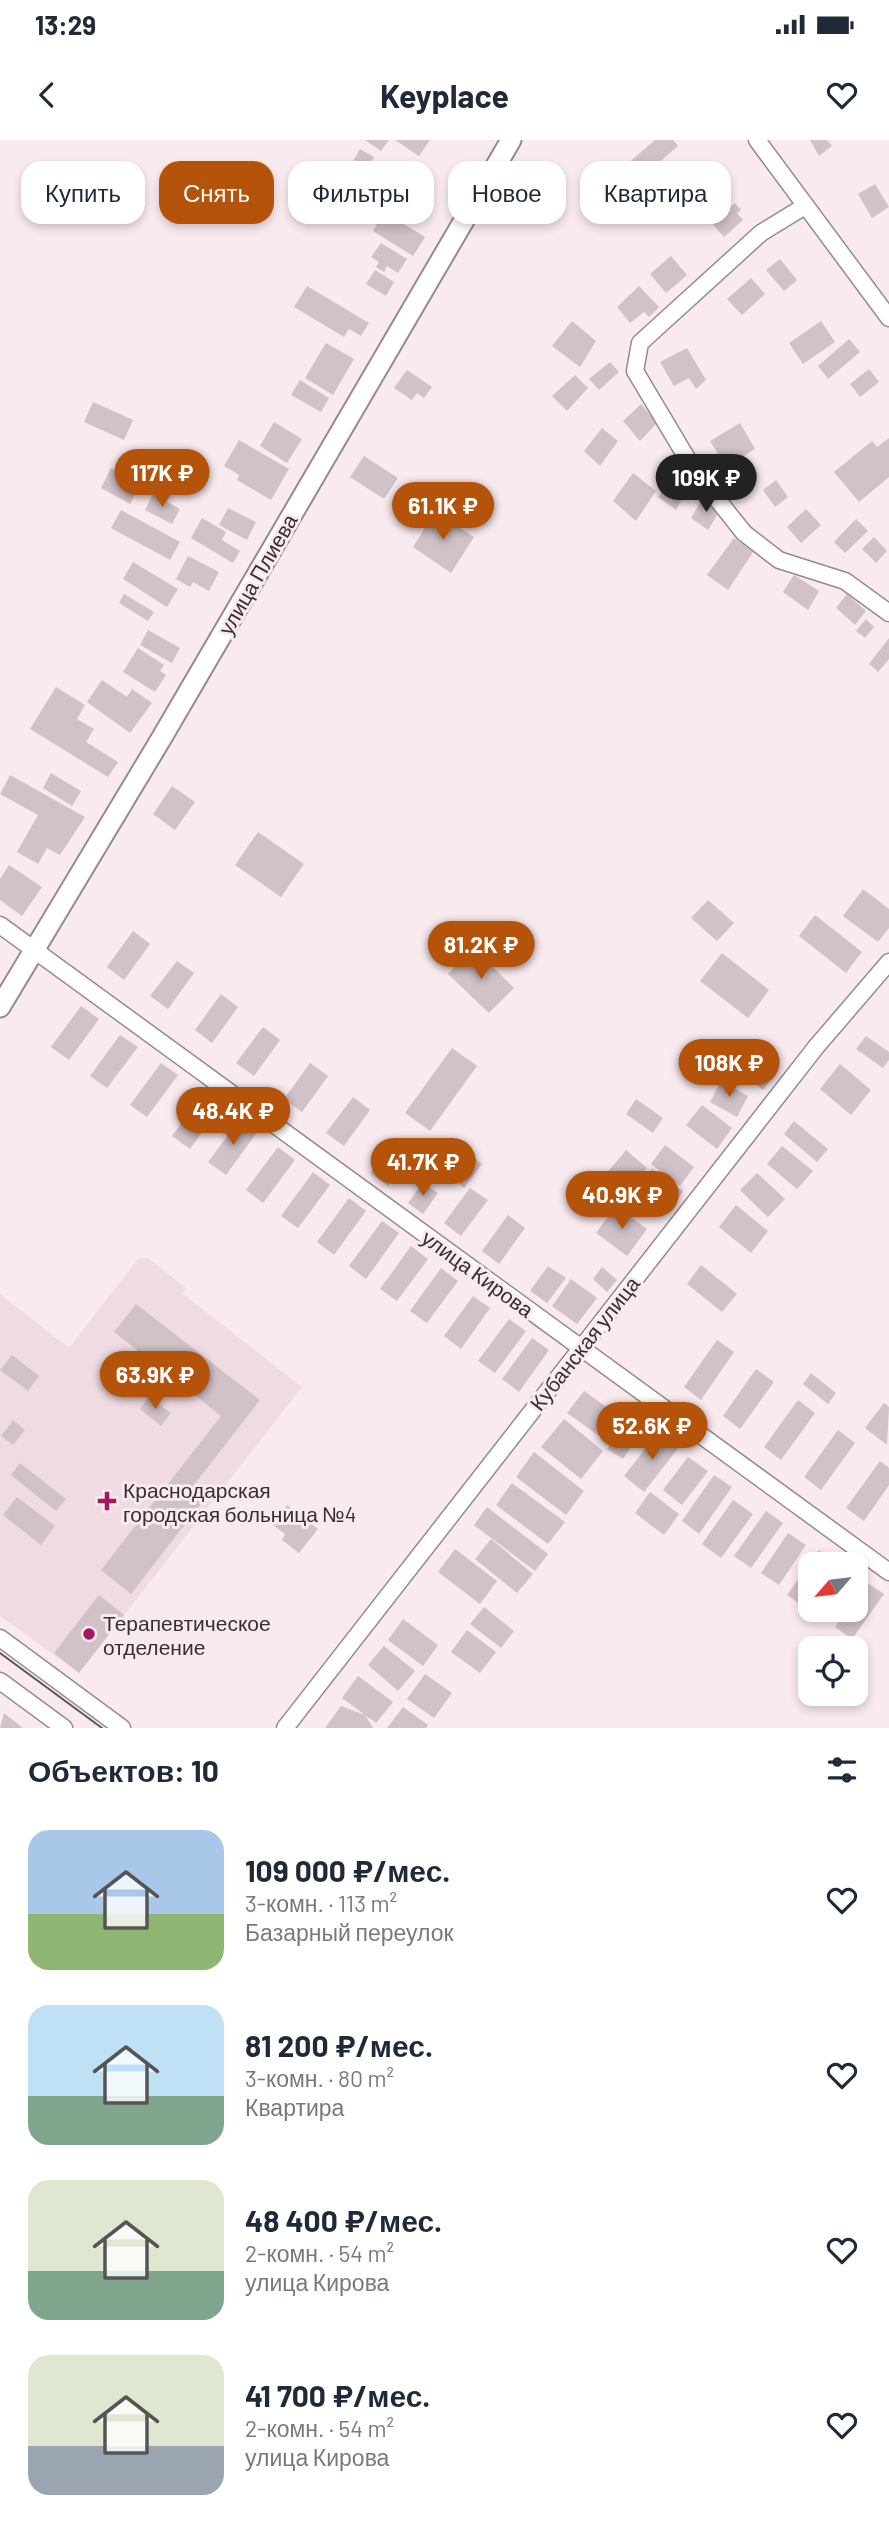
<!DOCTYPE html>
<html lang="ru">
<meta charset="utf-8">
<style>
body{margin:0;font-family:Barlow,sans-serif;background:#f6f6f7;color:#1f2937;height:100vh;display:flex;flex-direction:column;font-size:26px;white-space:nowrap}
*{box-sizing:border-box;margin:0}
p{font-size:23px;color:#747a83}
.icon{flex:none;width:38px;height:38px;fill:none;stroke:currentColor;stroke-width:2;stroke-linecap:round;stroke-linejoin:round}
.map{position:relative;height:1588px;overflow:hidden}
.sheet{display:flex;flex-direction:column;background:#fff;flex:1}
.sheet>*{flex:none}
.guide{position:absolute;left:21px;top:21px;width:847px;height:63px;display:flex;gap:14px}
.needle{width:46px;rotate:242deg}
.buttons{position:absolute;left:798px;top:1412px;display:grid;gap:14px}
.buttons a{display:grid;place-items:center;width:70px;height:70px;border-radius:14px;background:#fff;box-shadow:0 4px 10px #0003;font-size:35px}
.price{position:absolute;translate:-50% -60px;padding:0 16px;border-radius:24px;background:#b45309;color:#fff;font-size:23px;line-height:46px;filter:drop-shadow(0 2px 4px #0008)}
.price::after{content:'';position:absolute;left:50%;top:42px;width:21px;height:16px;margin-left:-10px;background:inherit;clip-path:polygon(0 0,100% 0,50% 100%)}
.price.current{background:#222;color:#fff}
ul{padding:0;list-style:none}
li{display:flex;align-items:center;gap:21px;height:175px;padding:0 28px}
li span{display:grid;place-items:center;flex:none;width:196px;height:140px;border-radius:21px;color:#555}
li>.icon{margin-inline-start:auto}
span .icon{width:84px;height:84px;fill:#fffc;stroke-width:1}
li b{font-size:30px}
h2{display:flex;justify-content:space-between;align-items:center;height:84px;padding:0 28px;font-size:30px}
.tag{padding:0 24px;border-radius:21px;background:#fff;box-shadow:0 4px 10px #0003;font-size:24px;line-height:63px}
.tag.current{background:#b45309;color:#fff}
.status{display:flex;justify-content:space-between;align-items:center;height:49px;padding:0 35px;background:#fff;direction:ltr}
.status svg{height:19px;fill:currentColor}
header{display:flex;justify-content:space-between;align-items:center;height:91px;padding:0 28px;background:#fff;font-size:32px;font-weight:700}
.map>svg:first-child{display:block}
.built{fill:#f1dbe3}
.building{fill:#d0c2c7}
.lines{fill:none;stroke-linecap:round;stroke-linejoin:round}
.minor-casing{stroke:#97898e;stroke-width:19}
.tertiary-casing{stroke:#97898e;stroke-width:23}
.minor{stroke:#fff;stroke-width:16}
.tertiary{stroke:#fff;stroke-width:19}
.tram{stroke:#5f575a;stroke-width:2}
.poi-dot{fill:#a11863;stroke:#f9eaef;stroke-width:2.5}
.labels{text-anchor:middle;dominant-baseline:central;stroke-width:6;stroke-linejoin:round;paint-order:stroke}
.street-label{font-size:21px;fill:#363032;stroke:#f9eaef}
.poi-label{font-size:21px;fill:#363032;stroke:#f9eaef;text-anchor:start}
</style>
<div class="status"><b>13:29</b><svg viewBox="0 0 49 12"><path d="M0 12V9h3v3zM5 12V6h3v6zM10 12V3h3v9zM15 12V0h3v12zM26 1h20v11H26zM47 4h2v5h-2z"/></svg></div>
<header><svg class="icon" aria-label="back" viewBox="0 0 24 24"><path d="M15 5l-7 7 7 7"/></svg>Keyplace<svg class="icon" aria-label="heart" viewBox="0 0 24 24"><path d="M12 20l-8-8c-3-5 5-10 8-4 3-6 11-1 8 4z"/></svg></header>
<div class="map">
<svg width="889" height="1588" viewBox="0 0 889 1588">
<rect width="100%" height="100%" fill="#f9eaef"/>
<!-- built -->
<path class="built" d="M148,1118L186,1148L182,1153L302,1247L79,1533L0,1476V1154L69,1208L138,1119Z"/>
<!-- building -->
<g class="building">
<path d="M365,0H389L381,11Z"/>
<path d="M395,0H430L419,16Z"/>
<path d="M655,0H673L678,6L640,39L627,24Z"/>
<path d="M810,0H827L832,6L819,16Z"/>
<path d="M360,9L374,17L349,69L329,61L339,35L359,43L345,35Z"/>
<path d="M875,44L889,67L872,78L858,54Z"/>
<path d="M721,54L732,66L735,63L741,70L737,73L743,80L724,97L701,71Z"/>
<path d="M384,72L425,97L413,116L373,91Z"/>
<path d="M381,103L407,119L398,133L387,126L384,132L376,127L379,122L371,117Z"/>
<path d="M671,116L687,135L666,153L650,134Z"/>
<path d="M780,119L797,140L784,151L766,130Z"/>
<path d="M375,130L394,142L386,156L366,144Z"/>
<path d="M751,138L765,154L742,175L727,159Z"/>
<path d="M307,146L369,183L361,196L349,189L344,197L294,167Z"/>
<path d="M639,146L659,167L649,177L644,172L630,183L617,167Z"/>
<path d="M572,181L596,201L580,227L552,206Z"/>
<path d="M821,181L835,202L803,224L789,203Z"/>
<path d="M849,199L860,212L828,239L818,226Z"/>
<path d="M326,203L354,219L333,255L305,238Z"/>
<path d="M687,208L706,240L696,249L689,238L674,246L660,222Z"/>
<path d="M610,222L619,232L599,250L589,239Z"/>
<path d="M869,229L879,242L860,257L850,244Z"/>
<path d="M407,230L432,247L424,258L417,253L412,260L394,248Z"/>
<path d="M575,235L588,248L567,271L552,256Z"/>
<path d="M300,240L329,258L321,272L291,255Z"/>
<path d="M93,262L133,280L124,300L84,282Z"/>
<path d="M641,264L657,283L640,301L623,281Z"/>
<path d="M274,282L302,299L287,323L260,306Z"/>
<path d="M740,283L755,309L726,327L710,301Z"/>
<path d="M602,288L618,301L600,326L584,311Z"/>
<path d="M889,298V337L859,362L834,332L872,301L877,307Z"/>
<path d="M239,300L289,329L271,360L237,340L239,335L224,326Z"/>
<path d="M364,316L398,338L384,359L350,337Z"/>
<path d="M111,328L140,344L130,364L101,348Z"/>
<path d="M633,333L656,351L636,381L613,361Z"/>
<path d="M672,335L689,346L676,370L658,357Z"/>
<path d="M776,340L788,357L775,367L763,350Z"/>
<path d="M153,354L180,369L172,384L145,370Z"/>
<path d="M703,358L720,370L708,390L691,378Z"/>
<path d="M228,368L256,382L247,400L219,385Z"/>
<path d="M806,369L821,385L801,403L787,387Z"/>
<path d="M121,370L180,402L170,420L111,388Z"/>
<path d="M435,372L474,397L451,433L413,407Z"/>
<path d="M202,378L226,392L222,400L240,411L233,423L191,398Z"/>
<path d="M856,379L868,391L845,413L834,402Z"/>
<path d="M874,397L887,411L876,423L862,409Z"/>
<path d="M734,398L753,412L728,450L707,435Z"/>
<path d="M188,416L219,432L209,451L193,442L190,447L176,439Z"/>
<path d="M133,422L178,449L167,467L123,439Z"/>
<path d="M794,435L819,451L808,470L783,452Z"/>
<path d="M124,454L154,472L148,481L119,463Z"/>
<path d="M847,454L866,471L855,485L836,468Z"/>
<path d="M866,479L874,487L865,498L856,491Z"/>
<path d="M148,490L180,508L172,523L140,505Z"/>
<path d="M889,498V519L878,532L869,524Z"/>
<path d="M138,508L164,525L160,531L166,535L155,552L123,532Z"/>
<path d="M102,540L127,557L132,549L152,563L130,593L87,562Z"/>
<path d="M56,547L85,565L77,579L94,589L86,602L118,622L108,637L30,589Z"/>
<path d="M51,633L81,651L72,666L43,648Z"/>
<path d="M10,635L85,677L60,715L47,708L38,724L17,712L38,675L0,654Z"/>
<path d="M172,646L195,662L175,690L153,674Z"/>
<path d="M258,692L304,724L281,757L235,725Z"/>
<path d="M9,725L42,747L22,776L0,760V739Z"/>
<path d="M863,749L889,769V788L878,802L843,776Z"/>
<path d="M708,760L734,783L717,801L691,778Z"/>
<path d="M815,775L862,812L846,833L799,796Z"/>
<path d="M133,791L150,804L124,840L107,827Z"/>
<path d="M473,808L514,848L489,873L448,834Z"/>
<path d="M722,813L769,850L748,878L700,841Z"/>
<path d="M177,821L194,833L168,869L150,856Z"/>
<path d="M221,854L238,867L212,903L195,890Z"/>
<path d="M81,866L99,879L69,920L51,907Z"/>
<path d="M263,887L280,900L254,936L236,923Z"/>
<path d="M120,895L138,907L107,948L90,936Z"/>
<path d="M866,896L889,912V920L883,928L856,909Z"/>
<path d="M452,908L477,926L430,991L405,973Z"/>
<path d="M754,914L777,931L763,950L740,932Z"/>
<path d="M161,923L178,935L147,977L130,965Z"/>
<path d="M310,923L328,936L302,972L284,959Z"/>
<path d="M840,924L871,950L851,975L820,949Z"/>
<path d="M721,941L748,956L737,977L710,962Z"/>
<path d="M204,953L221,966L190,1009L172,996Z"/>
<path d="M353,957L370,970L344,1006L326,993Z"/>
<path d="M636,959L663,978L653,993L626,974Z"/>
<path d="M702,965L732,988L717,1009L686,985Z"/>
<path d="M240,979L258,991L226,1035L208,1022Z"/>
<path d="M794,981L828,1009L817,1022L784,994Z"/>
<path d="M394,1001L411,1013L388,1046L370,1033Z"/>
<path d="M665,1005L694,1027L680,1046L651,1024Z"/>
<path d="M782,1006L813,1031L797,1049L767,1024Z"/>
<path d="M278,1007L295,1020L263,1063L246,1050Z"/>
<path d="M626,1010L647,1028L622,1058L601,1040Z"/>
<path d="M467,1012L482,1024L464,1048L449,1035Z"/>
<path d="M652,1029L683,1051L673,1067L641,1045Z"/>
<path d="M313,1032L330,1045L298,1088L281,1076Z"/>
<path d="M757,1033L785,1059L768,1077L740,1050Z"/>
<path d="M423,1042L438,1053L423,1074L408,1063Z"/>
<path d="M470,1048L488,1060L461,1096L444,1083Z"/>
<path d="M349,1058L366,1071L334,1115L317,1102Z"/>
<path d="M736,1065L768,1091L751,1113L719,1087Z"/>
<path d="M616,1066L647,1089L627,1116L596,1093Z"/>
<path d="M508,1075L525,1088L499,1124L482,1111Z"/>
<path d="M382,1081L399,1093L366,1139L349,1126Z"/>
<path d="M411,1106L428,1119L397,1161L380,1149Z"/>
<path d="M701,1125L737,1154L722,1172L687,1144Z"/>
<path d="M548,1126L566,1138L547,1163L530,1151Z"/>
<path d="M602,1127L617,1140L607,1152L593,1139Z"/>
<path d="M441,1128L458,1141L427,1183L410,1171Z"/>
<path d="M571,1139L597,1158L577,1184L552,1166Z"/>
<path d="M473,1156L490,1168L461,1209L444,1196Z"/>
<path d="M136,1164L260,1260L193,1346L206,1357L131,1454L101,1430L221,1276L114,1192Z"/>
<path d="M509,1179L526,1191L495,1233L478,1221Z"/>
<path d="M532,1198L549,1210L519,1252L502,1239Z"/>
<path d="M717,1200L734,1212L701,1260L684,1247Z"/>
<path d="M12,1215L39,1236L28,1251L0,1230Z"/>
<path d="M756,1229L774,1242L740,1289L723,1276Z"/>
<path d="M811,1233L836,1253L828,1264L803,1244Z"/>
<path d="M584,1251L622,1278L605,1300L567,1273Z"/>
<path d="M149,1257L171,1273L161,1286L140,1269Z"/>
<path d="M798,1260L815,1273L781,1320L764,1307Z"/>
<path d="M884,1263L889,1267L887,1305L865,1288Z"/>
<path d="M631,1273L646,1283L623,1319L607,1309Z"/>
<path d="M564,1279L603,1311L581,1339L541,1307Z"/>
<path d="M13,1280L25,1290L13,1305L1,1296Z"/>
<path d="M838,1290L855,1303L821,1350L804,1337Z"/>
<path d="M659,1291L679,1307L644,1352L624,1336Z"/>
<path d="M534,1312L584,1351L566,1375L516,1337Z"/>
<path d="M688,1317L708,1331L682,1365L663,1350Z"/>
<path d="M880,1321L889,1328V1345L864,1381L846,1368Z"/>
<path d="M20,1323L66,1359L56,1371L11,1335Z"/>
<path d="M714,1335L732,1347L699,1394L682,1381Z"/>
<path d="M512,1343L565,1382L548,1404L496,1365Z"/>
<path d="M650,1352L679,1374L664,1395L635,1373Z"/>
<path d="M17,1357L55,1386L41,1405L3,1375Z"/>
<path d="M733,1360L753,1374L721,1418L702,1404Z"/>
<path d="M287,1365L318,1389L299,1413L282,1400L285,1394L273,1385Z"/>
<path d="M487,1367L548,1414L535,1431L474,1385Z"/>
<path d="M766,1371L783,1383L751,1428L734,1416Z"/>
<path d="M788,1393L806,1405L779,1445L761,1433Z"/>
<path d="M491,1399L533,1434L517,1453L475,1419Z"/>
<path d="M455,1409L497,1441L480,1464L438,1432Z"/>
<path d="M819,1410L836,1423L810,1424V1459L804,1467L787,1455Z"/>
<path d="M866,1442L884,1454L852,1499L835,1487L847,1470H856V1457Z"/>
<path d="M99,1455L124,1475L79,1533L54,1513Z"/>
<path d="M484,1467L514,1491L501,1508L470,1484Z"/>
<path d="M403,1479L438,1505L423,1526L388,1500Z"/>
<path d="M467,1490L496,1512L480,1533L451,1512Z"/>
<path d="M384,1506L415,1531L398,1551L368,1525Z"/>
<path d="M425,1534L452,1553L434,1578L407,1559Z"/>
<path d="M358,1536L393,1562L376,1583L365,1575L373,1588H325L341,1566L365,1575L342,1558Z"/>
<path d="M403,1567L428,1585L426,1588H387Z"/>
<path d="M4,1573L23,1588H0Z"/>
</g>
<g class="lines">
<defs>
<g id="minor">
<path d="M757,0L889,178"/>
<path d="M805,66L761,93L640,203L635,231L694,330L744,393L779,420L845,441L889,473"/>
<path d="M0,785L889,1432"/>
<path d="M0,1498L122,1588"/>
<path d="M0,1541L64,1588"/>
<path d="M285,1588L816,907L889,822"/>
</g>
<path id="tertiary" d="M0,867L161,599L511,0"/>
</defs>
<!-- minor casing -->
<use href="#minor" class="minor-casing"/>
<!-- tertiary casing -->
<use href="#tertiary" class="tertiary-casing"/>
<!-- minor -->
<use href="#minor" class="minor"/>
<!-- tertiary -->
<use href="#tertiary" class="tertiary"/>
<!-- tram -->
<path class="tram" d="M0,1513L102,1588"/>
</g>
<!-- markers -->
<g class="poi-dot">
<path d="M103.5 1350.5h7v7h7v7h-7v7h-7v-7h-7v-7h7z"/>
<circle cx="89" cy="1494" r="7"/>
</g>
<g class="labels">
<!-- street labels -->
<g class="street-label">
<text transform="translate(257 434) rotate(-60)">улица Плиева</text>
<text transform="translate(478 1133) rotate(36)">улица Кирова</text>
<text transform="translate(584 1203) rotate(-52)">Кубанская улица</text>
</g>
<!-- poi labels -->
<g class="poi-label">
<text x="123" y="1349">Краснодарская<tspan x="123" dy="24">городская больница №4</tspan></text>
<text x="103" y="1482">Терапевтическое<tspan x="103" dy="24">отделение</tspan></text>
</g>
</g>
</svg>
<div class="buttons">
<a><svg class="needle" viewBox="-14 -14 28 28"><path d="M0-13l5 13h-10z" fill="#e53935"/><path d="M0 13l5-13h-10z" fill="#747a83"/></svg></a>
<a><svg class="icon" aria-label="locate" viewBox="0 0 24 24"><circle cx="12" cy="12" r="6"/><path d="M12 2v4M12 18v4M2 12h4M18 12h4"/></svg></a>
</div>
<b class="price" style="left:162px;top:369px">117K ₽</b>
<b class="price current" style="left:706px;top:374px">109K ₽</b>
<b class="price" style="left:443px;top:402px">61.1K ₽</b>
<b class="price" style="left:481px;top:841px">81.2K ₽</b>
<b class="price" style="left:729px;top:959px">108K ₽</b>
<b class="price" style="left:233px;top:1007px">48.4K ₽</b>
<b class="price" style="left:423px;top:1058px">41.7K ₽</b>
<b class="price" style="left:622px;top:1091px">40.9K ₽</b>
<b class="price" style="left:155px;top:1271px">63.9K ₽</b>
<b class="price" style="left:652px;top:1322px">52.6K ₽</b>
<div class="guide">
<a class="tag">Купить</a>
<a class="tag current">Снять</a>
<a class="tag">Фильтры</a>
<a class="tag">Новое</a>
<a class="tag">Квартира</a>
</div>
</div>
<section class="sheet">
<h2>Объектов: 10<svg class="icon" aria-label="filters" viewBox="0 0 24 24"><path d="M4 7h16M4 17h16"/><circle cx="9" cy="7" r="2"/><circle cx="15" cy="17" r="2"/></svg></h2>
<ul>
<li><span style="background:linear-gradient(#a9c7e8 60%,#8fb573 0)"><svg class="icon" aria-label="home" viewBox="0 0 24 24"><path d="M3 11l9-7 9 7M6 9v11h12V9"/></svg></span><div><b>109 000 ₽/мес.</b><p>3-комн. · 113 m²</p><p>Базарный переулок</p></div><svg class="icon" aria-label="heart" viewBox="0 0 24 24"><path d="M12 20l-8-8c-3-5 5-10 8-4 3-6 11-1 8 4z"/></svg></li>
<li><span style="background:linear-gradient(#bfe0f5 65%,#7fa58c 0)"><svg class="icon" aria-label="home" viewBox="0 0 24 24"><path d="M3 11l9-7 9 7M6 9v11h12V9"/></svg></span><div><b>81 200 ₽/мес.</b><p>3-комн. · 80 m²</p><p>Квартира</p></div><svg class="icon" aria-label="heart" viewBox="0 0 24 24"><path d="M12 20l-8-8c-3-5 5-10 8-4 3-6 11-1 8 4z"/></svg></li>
<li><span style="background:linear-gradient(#dfe7d0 65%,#7fa58c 0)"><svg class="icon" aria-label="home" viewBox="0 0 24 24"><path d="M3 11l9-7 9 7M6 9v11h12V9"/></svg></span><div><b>48 400 ₽/мес.</b><p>2-комн. · 54 m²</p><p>улица Кирова</p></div><svg class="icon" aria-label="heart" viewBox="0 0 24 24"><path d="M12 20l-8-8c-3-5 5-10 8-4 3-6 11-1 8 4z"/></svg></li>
<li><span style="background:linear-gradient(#dfe7d0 65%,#9aa5b1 0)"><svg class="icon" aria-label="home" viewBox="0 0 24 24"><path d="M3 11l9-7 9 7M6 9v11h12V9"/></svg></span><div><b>41 700 ₽/мес.</b><p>2-комн. · 54 m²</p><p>улица Кирова</p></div><svg class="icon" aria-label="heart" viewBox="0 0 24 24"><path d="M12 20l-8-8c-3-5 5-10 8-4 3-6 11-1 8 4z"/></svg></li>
</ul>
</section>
